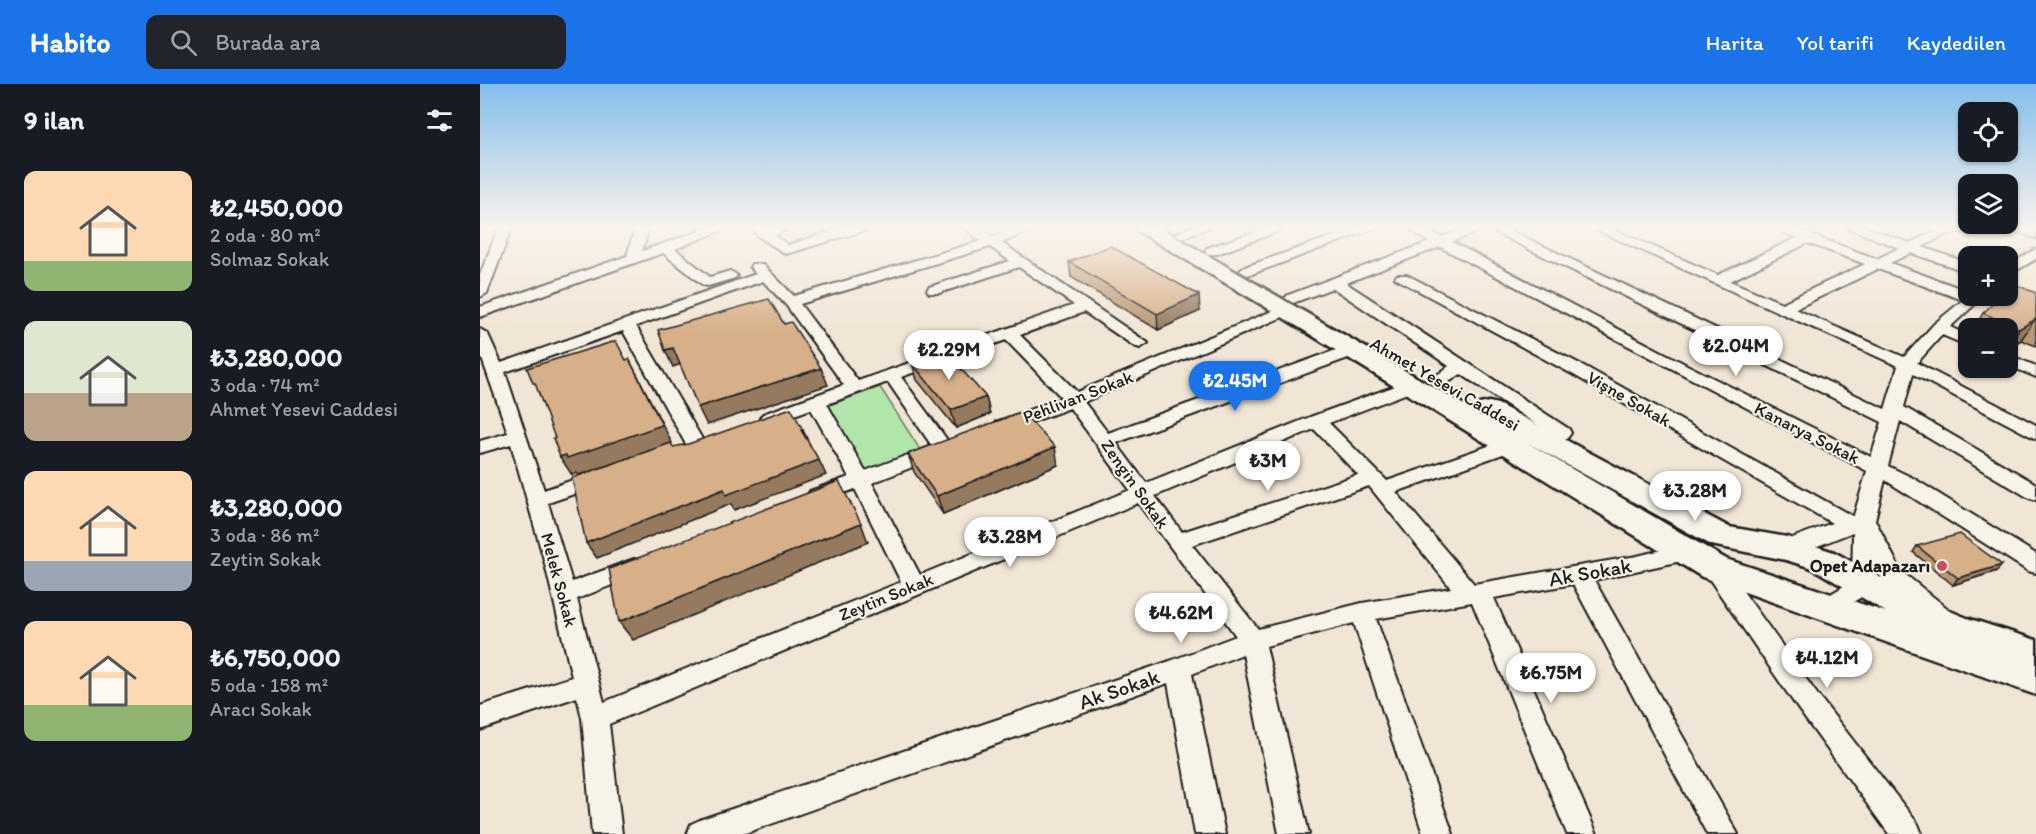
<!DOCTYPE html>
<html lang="tr">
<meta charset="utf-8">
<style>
body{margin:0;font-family:Itim,sans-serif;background:#20242c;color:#f1f3f6;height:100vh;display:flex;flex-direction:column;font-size:22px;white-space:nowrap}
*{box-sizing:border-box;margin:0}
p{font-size:20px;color:#9ea1a6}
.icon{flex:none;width:33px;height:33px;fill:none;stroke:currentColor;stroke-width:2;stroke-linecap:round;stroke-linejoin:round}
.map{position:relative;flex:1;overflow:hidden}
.panel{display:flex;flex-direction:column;background:#171b24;width:480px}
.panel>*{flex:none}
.fabs{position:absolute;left:1478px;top:18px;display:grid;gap:12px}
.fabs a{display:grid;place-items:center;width:60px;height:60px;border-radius:12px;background:#171b24;box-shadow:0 2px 4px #0004;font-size:30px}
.price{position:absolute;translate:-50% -51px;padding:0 14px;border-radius:21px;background:#fff;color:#222;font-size:20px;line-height:39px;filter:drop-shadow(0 2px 3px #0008)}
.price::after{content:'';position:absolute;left:50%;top:36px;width:18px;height:14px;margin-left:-9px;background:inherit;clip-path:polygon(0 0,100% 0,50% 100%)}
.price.current{background:#1a73e8;color:#fff}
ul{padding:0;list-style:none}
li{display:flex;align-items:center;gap:18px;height:150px;padding:0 24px}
li span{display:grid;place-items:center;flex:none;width:168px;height:120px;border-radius:12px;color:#555}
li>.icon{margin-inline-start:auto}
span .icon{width:72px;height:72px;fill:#fffc;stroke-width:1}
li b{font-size:26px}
h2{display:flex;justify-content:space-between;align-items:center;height:72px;padding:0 24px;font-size:26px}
header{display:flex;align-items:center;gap:36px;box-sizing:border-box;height:84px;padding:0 30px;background:#1a73e8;color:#fff}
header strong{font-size:28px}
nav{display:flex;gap:33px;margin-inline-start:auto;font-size:21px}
.search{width:420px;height:54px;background:#20242c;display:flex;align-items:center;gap:15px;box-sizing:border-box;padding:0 21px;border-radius:12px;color:#9ea1a6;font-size:22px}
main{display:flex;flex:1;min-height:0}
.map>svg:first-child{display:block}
.green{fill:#b0e6a9;stroke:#668162;stroke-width:1.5}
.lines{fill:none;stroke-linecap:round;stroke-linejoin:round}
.minor-casing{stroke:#1c1c1c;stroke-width:4}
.secondary-casing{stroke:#1c1c1c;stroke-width:5}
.minor{fill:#f7f3e8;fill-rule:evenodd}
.secondary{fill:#f7f3e8;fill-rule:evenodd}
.wall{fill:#b99675;stroke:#1c1c1c;stroke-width:1.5}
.shaded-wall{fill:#967a5f;stroke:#1c1c1c;stroke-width:1.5}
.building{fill:#d7af88;stroke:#1c1c1c;stroke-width:1.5}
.poi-dot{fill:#d1495b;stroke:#f7f3e8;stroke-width:2}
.labels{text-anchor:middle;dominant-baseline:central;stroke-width:4.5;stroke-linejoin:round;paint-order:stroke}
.street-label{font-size:18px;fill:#1c1c1c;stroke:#f7f3e8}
.poi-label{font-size:18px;font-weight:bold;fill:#1c1c1c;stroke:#f7f3e8;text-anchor:end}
.near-street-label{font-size:21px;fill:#1c1c1c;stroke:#f7f3e8}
</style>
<header>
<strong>Habito</strong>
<div class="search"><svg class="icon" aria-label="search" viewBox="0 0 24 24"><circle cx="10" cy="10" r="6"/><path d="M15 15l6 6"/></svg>Burada ara</div>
<nav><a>Harita</a><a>Yol tarifi</a><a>Kaydedilen</a></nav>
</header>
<main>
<section class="panel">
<h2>9 ilan<svg class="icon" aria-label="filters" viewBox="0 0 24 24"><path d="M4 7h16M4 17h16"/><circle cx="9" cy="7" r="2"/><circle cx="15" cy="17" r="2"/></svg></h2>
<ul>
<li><span style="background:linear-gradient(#ffd9b3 75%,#8fb573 0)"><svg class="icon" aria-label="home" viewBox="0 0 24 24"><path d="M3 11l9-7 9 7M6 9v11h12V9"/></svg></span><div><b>₺2,450,000</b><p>2 oda · 80 m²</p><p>Solmaz Sokak</p></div></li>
<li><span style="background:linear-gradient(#dfe7d0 60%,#b9a48a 0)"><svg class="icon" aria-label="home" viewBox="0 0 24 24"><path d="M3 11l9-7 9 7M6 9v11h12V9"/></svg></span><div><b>₺3,280,000</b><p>3 oda · 74 m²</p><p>Ahmet Yesevi Caddesi</p></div></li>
<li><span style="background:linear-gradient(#ffd9b3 75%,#9aa5b1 0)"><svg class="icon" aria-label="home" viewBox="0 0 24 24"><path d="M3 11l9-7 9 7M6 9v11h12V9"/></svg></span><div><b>₺3,280,000</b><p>3 oda · 86 m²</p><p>Zeytin Sokak</p></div></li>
<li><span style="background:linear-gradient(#ffd9b3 70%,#8fb573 0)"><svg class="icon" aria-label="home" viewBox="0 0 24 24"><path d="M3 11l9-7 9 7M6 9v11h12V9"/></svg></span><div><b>₺6,750,000</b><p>5 oda · 158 m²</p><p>Aracı Sokak</p></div></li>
</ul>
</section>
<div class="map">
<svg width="1556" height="750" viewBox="0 0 1556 750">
<rect width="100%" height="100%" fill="#f1e5d5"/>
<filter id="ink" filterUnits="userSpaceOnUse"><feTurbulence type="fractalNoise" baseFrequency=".0167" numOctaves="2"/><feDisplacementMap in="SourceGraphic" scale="12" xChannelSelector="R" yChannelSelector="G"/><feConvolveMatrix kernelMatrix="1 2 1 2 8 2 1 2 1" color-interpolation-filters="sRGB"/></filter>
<g filter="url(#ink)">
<!-- green -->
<path class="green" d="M400,303L441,367L384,388L347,322Z"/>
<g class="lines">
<defs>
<g id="minor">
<path d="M19,143H32L7,209L0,213V191Z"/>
<path d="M155,143H169L162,167L231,143H250L195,165L230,193L250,187L257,191L255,194L228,202L223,201L183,169L0,233V223L147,172Z"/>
<path d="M270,143H311L295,151L308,161L366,143H387L386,146L306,170L279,153Z"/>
<path d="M483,143H498L513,153L539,143H557L522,159L668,259L660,264L654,262L604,228L540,251L597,308L802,223L807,221L815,226L812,229L604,318L628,349L867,262H879L881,266L879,270L636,359L666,399L830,333L932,296L938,297L941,301L938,305L849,339L907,397L1023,357H1037L1040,361L1037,365L916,408L994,500L1157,472L1207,460L1215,462L1218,468L1215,474L1114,496L1258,750H1227L1093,500L1014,514L1117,750H1087L992,518L896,535L973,750H943L874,539L786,562L829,750H799L763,570L712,590L745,750H715L688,599L263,750H207L211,740L222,735L690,577L756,552L658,419L129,640L142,750H112L102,634L97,613L0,646V622L92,593L64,476L31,360L0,369V357L28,349L0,269V245L8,250L21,279L276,190L270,183L272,180H282L314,212L501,157ZM510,163L530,177L449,203L447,206L449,209H459L539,183L594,221L378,297L320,220ZM283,197L306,221L364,301L283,330L280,334L283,338L289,340L331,325L369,393L330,407L327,412L330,417L337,419L375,405L421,498L124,618L97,515L162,489L165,483L162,477L154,475L92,498L68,419L126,399L129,394L126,389L119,387L64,406L25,288L143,247L208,364H222L225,360L156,242ZM526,256L582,314L516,338L514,342L516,346H530L590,324L650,406L440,491L392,399L463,371L473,364L421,293ZM408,298L452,362L385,387L347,320ZM834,345L878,391L702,448L675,412ZM889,402L971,504L882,519L778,545L712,461Z"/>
<path d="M710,143H730L702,154L695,150Z"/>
<path d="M790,143H810L737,170H727L725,167L727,164Z"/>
<path d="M879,143H898L772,190L767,191L760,187L762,184Z"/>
<path d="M926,143H942L961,153L987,143H1023L1405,325L1418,282L1110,143H1128L1238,191L1316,154L1291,143H1310L1397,175L1419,164L1365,143H1384L1430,159L1463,143H1480L1442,163L1488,179V188L1431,169L1410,179L1488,207V212H1504L1470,243L1488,251V262L1462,251L1437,279L1556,341V355L1433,290L1424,323L1556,400V416L1549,414L1420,337L1408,382L1433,394L1556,470V489L1548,487L1405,396L1395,436L1421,487L1467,524L1471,531L1467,538L1459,540L1451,538L1404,499L1394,480V501L1391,507L1357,528L1349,531L1341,528L1337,522L1341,516L1372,497L1373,448L1315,471L1307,473L1299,471L1296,465L1299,459L1352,439L1092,290L915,194L917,191H927L1104,282L1372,432L1374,431L1387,387L960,163L866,199L1089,345L1091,349C1085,359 1073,366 1061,363L1058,359L1069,349L981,290L964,301H952L949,297L969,282L853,204L813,219L805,214L808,211L949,158ZM1006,144L1402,338L1391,373L1209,282L972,158ZM1328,159L1385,180L1302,219L1250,197ZM1398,185L1483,216L1454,240L1424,273L1315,225Z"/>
<path d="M1530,143L1556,146V154L1531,146Z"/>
<path d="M1556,165V175L1527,192V182Z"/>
<path d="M1527,270L1556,282V293L1527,281Z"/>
<path d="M1234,476L1242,478L1337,610L1438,740L1442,750H1409L1319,626L1226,490L1223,484L1226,478Z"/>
</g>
<path id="secondary" d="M656,143H679L998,329L996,326L1000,320L1009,318L1018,320L1249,443L1307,453L1354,468L1436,513L1487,534L1556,556V611L1222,493L799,231L658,147ZM1046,358L1231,461L1306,476L1332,484L1406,528L1246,475Z"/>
</defs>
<!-- minor casing -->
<use href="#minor" class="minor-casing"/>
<!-- secondary casing -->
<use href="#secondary" class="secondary-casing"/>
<!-- minor -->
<use href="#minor" class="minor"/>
<!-- secondary -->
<use href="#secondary" class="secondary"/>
</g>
<!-- wall -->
<g class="wall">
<path d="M589,178L720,227L678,246L591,193Z"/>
<path d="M1556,209V262L1541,256L1527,265V244H1494L1503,229Z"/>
<path d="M432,279L506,313L510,330L476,344L437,296Z"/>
<path d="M428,370L578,381L463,430L434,388Z"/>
<path d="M1437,462L1517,487L1473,501L1433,468Z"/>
</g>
<!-- shaded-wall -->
<g class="shaded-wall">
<path d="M719,211L720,227L678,246L677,230Z"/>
<path d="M1555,235L1541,256L1527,265V262L1539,245Z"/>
<path d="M193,264L201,280L193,283L185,266Z"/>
<path d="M149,275L158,292L192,359L99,391L97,389L92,391L80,373Z"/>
<path d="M341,284L348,301L227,341L218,323Z"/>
<path d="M506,313L510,330L476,344L471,326Z"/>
<path d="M321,346H323L330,361Z"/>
<path d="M575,363L578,381L463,430L457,412Z"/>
<path d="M339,376L346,391L254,426L251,420L117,474L106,459L244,405Z"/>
<path d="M381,439L388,458L153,556L139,538Z"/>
<path d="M1522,481L1517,487L1473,501L1478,494Z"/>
</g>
<!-- building -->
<g class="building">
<path d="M630,162L719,211L677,230L589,178Z"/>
<path d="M1534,200L1556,209V235L1539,245L1503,229L1521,212H1527V206Z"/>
<path d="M289,215L304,240L311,238L341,284L218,323L193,264L185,266L178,246Z"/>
<path d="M136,257L146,276L149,275L182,341L87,374L86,371L80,373L73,354H75L55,299H53L47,284Z"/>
<path d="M465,267L506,313L471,326L432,279Z"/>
<path d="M311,324L323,346H321L339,376L246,411L244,405L106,459L92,394L191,359L193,363L208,360Z"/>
<path d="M542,328L575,363L457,412L428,370Z"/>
<path d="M359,397L381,439L139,538L129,485Z"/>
<path d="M1480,450L1522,481L1478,494L1437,462Z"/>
</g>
</g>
<!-- sky -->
<linearGradient id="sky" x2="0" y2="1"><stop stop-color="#84beeb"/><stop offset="0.58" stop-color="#f9f3ec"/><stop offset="1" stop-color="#f9f3ec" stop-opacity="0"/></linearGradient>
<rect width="1556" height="248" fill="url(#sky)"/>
<!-- markers -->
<circle class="poi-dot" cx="1462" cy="482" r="6"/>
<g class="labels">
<!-- street labels -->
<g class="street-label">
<text transform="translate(965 300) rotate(30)">Ahmet Yesevi Caddesi</text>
<text transform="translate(598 313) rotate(-21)">Pehlivan Sokak</text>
<text transform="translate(1149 315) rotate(30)">Vişne Sokak</text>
<text transform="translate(1327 349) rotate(27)">Kanarya Sokak</text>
<text transform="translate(655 400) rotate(55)">Zengin Sokak</text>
<text transform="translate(79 496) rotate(75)">Melek Sokak</text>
<text transform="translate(406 513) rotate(-22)">Zeytin Sokak</text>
</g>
<!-- poi labels -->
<g class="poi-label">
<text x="1450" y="482">Opet Adapazarı</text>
</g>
<!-- near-street labels -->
<g class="near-street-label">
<text transform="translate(1110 488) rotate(-10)">Ak Sokak</text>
<text transform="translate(639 605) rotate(-19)">Ak Sokak</text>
</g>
</g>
</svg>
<div class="fabs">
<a><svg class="icon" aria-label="locate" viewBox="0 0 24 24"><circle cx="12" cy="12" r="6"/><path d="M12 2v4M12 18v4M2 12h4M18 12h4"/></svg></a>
<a><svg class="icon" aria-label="layers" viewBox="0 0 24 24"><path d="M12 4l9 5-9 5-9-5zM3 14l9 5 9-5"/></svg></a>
<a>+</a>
<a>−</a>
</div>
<b class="price" style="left:1256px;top:293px">₺2.04M</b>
<b class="price" style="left:469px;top:297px">₺2.29M</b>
<b class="price current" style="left:755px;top:328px">₺2.45M</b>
<b class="price" style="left:788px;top:408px">₺3M</b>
<b class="price" style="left:1215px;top:438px">₺3.28M</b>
<b class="price" style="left:530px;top:484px">₺3.28M</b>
<b class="price" style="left:701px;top:560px">₺4.62M</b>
<b class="price" style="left:1347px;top:605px">₺4.12M</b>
<b class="price" style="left:1071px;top:620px">₺6.75M</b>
</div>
</main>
